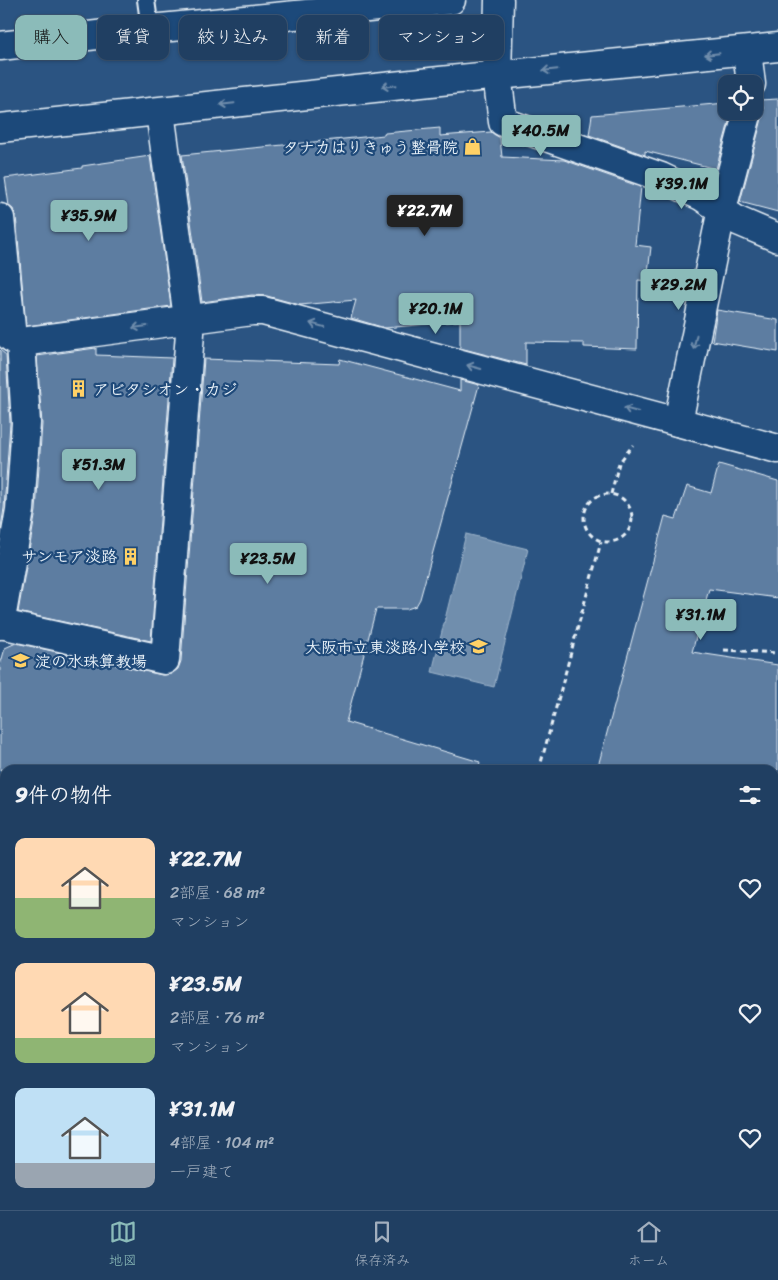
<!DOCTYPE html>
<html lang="ja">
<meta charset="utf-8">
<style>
body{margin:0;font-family:Sriracha,"Klee One",sans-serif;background:#284668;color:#f1f3f6;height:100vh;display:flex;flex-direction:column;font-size:19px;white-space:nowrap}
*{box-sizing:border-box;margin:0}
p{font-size:16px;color:#a2afbe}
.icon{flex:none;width:28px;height:28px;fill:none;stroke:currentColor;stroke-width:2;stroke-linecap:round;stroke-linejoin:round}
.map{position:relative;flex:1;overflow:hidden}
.drawer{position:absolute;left:0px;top:765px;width:779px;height:445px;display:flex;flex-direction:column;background:#203f62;border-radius:15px 15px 0 0;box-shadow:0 1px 4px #0004,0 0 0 1px #3d5877}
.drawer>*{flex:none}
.banner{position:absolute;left:15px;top:15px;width:500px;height:45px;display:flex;gap:10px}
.buttons{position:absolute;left:718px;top:75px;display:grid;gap:10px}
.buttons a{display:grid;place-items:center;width:45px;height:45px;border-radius:10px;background:#203f62;box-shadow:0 1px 4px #0004,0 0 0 1px #3d5877;font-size:25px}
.price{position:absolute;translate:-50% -42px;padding:0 11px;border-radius:5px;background:#8bbbb9;color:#111;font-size:16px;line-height:32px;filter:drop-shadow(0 1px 2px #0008)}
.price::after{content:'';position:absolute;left:50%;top:30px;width:15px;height:11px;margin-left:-8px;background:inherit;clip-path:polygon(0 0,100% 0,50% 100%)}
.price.active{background:#222;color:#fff}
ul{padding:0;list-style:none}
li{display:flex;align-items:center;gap:15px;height:125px;padding:0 15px}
li span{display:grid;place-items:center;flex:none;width:140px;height:100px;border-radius:10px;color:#555}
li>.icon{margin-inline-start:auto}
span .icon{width:60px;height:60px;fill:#fffc;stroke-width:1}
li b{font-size:21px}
h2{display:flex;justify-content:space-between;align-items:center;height:60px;padding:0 15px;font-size:21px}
.chip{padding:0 18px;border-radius:10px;background:#203f62;box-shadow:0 1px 4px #0004,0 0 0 1px #3d5877;font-size:18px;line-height:45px}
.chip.active{background:#8bbbb9;color:#111}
.dock{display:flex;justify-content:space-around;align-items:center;height:70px;border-top:1px solid #3d5877;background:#203f62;font-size:14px;color:#a2afbe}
.dock a{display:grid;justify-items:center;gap:2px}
.dock .active{color:#8bbbb9}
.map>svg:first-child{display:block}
.green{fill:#476b93;stroke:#98aec6}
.water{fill:#708ead;stroke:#a0b6cb}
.building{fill:#5d7da1;stroke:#e8f1f8}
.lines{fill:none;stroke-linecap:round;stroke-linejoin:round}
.lane-casing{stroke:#e8f1f8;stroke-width:20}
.street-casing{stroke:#e8f1f8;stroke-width:31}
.path{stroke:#e8f1f8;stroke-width:3;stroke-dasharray:5 4;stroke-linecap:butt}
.lane{stroke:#1f4a7a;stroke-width:16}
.street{stroke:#1f4a7a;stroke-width:28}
.oneway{stroke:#6f8dac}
.labels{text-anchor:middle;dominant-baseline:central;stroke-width:4.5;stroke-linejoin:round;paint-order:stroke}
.poi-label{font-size:16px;font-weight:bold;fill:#e8f1f8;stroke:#1f4a7a;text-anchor:end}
</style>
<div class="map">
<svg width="778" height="1210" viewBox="0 0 778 1210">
<rect width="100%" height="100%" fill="#2b5482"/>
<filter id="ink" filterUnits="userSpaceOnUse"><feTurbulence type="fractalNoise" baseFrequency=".02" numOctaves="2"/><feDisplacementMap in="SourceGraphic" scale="10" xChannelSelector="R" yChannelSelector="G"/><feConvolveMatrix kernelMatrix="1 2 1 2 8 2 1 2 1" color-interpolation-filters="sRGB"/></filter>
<g filter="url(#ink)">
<!-- green -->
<g class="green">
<path d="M774,944L778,945V1210H296L292,1206L774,1205Z"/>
<path d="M0,1044L5,1065V1205H9L0,1206Z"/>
</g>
<!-- water -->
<path class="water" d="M466,534L528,549L494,687L432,672Z"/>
<!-- building -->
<g class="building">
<path d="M778,99V212L740,202L763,115V107L759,100Z"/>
<path d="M726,103V111H732L716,169L645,151V155L589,135L592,115Z"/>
<path d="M440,128V136L491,132L500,138L502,157L564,160L641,187L635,245L651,247L647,281L638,280L637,349L584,347V343L526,342V365L460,348V321L385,328L351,318L356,300L300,305L267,296L252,295L202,302L182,155L384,135L385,133Z"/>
<path d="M150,156L171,306L26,326L16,216L13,209L9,206L5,178L82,168V166Z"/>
<path d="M717,310L778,320V352L712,341Z"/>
<path d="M96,348V355L172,358L151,641L18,612L36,511L42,424L37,356Z"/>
<path d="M0,350L6,355L10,423L4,508L0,534Z"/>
<path d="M204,359L339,364L340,359L460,391V380L479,385L420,599L416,606L407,609H376L346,722L480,762L479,770H0V666L5,648L16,643L162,675L171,674L178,669L181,661Z"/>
<path d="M719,464L778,481V598L709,589L692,652L778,665V770H597L665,516L676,519L687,486L711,493Z"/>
</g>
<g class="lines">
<defs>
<path id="lane" d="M146,0L150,29"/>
<g id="street">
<path d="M499,0L497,75L503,122L661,177L701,196L738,221L778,238"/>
<path d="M0,46L150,29L451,0"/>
<path d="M747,51L751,84"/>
<path d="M0,128L440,81L778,47"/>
<path d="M0,218L12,338"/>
<path d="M0,328L12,338L21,342L252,311H263L778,449"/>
<path d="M678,422L722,209L748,111"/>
<path d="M1,624L165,660L190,333L160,112"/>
<path d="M0,625L20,510L26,423L21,342"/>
<path d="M0,862L5,860"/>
<path d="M0,969L5,981"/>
<path d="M48,1205L51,1210"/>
<path d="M105,1210V1205"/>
</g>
</defs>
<!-- lane casing -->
<use href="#lane" class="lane-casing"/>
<!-- street casing -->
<use href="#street" class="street-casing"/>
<!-- path -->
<g class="path">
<circle cx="608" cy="518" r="24"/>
<path d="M611,494L619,463L633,445"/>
<path d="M724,650L778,653"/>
<path d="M539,770L601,542"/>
<path d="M0,1144H5"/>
</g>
<!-- lane -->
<use href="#lane" class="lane"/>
<!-- street -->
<use href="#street" class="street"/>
</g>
<!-- one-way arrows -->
<defs><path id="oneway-shaft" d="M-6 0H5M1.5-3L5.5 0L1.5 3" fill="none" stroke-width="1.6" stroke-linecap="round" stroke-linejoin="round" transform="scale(1.25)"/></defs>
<g class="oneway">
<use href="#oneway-shaft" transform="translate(712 54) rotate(174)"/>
<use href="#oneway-shaft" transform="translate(550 70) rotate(174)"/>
<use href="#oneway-shaft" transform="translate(389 86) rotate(174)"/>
<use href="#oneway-shaft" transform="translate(227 104) rotate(174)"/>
<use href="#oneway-shaft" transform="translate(317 325) rotate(-165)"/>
<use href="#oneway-shaft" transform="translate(140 327) rotate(172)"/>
<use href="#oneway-shaft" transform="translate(695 342) rotate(102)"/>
<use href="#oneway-shaft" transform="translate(474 367) rotate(-165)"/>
<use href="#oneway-shaft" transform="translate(631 410) rotate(-165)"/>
</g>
</g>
<!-- icons -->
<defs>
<symbol id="shop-bare" viewBox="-9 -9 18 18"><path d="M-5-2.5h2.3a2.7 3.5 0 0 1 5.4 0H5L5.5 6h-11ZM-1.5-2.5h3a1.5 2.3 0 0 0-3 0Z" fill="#ffd166" stroke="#1f4a7a" stroke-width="2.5" paint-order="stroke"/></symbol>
<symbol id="building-bare" viewBox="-9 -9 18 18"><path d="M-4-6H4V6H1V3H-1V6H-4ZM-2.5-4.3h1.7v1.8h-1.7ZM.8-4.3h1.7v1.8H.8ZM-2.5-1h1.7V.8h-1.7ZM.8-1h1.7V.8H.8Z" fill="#ffd166" stroke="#1f4a7a" stroke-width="2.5" paint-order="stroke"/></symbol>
<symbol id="school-bare" viewBox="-9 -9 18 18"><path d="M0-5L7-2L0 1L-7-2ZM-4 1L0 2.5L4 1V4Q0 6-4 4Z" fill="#ffd166" stroke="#1f4a7a" stroke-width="2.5" paint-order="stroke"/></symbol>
</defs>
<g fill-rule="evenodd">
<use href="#shop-bare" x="460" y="134" width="25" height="25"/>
<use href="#building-bare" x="66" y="376" width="25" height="25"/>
<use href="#building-bare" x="118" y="544" width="25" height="25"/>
<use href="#school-bare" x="466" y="634" width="25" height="25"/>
<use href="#school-bare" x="8" y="648" width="25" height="25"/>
</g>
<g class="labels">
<!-- poi labels -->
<g class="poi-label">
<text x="458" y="147">タナカはりきゅう整骨院</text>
<text x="93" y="389" text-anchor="start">アビタシオン・カジ</text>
<text x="117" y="556">サンモア淡路</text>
<text x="465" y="647">大阪市立東淡路小学校</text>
<text x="35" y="661" text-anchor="start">淀の水珠算教場</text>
</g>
</g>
</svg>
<div class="buttons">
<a><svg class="icon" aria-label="locate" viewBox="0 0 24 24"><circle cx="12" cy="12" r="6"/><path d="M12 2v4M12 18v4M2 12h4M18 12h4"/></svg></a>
</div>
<b class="price" style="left:541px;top:157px">¥40.5M</b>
<b class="price" style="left:682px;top:210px">¥39.1M</b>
<b class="price active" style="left:425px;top:237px">¥22.7M</b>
<b class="price" style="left:89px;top:242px">¥35.9M</b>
<b class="price" style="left:679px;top:311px">¥29.2M</b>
<b class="price" style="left:436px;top:335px">¥20.1M</b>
<b class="price" style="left:99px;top:491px">¥51.3M</b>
<b class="price" style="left:268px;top:585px">¥23.5M</b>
<b class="price" style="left:701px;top:641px">¥31.1M</b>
<div class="banner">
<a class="chip active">購入</a>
<a class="chip">賃貸</a>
<a class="chip">絞り込み</a>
<a class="chip">新着</a>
<a class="chip">マンション</a>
</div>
<section class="drawer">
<h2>9件の物件<svg class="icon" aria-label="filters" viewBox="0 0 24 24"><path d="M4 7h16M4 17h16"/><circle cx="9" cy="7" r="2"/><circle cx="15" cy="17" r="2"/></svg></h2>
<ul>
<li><span style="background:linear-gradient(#ffd9b3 60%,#8fb573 0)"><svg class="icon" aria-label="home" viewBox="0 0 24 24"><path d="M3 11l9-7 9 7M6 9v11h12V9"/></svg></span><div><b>¥22.7M</b><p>2部屋 · 68 m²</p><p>マンション</p></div><svg class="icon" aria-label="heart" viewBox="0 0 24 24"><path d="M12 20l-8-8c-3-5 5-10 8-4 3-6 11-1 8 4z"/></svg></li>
<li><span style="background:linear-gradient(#ffd9b3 75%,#8fb573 0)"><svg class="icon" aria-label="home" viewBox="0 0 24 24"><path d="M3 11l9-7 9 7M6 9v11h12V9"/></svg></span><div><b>¥23.5M</b><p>2部屋 · 76 m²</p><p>マンション</p></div><svg class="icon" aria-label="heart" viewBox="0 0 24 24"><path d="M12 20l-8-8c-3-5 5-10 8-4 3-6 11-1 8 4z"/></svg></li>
<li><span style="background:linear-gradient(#bfe0f5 75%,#9aa5b1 0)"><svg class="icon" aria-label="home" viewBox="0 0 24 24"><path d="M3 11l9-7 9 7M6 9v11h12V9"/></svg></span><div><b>¥31.1M</b><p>4部屋 · 104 m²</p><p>一戸建て</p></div><svg class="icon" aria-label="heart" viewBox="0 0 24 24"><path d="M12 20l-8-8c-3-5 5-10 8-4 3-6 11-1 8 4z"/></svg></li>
</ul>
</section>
</div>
<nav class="dock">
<a class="active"><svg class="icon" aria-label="map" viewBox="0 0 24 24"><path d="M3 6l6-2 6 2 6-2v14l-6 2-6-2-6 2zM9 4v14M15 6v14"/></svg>地図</a>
<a><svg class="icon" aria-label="saved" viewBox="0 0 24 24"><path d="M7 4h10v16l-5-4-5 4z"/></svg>保存済み</a>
<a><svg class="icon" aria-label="home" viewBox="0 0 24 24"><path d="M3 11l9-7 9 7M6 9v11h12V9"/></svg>ホーム</a>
</nav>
